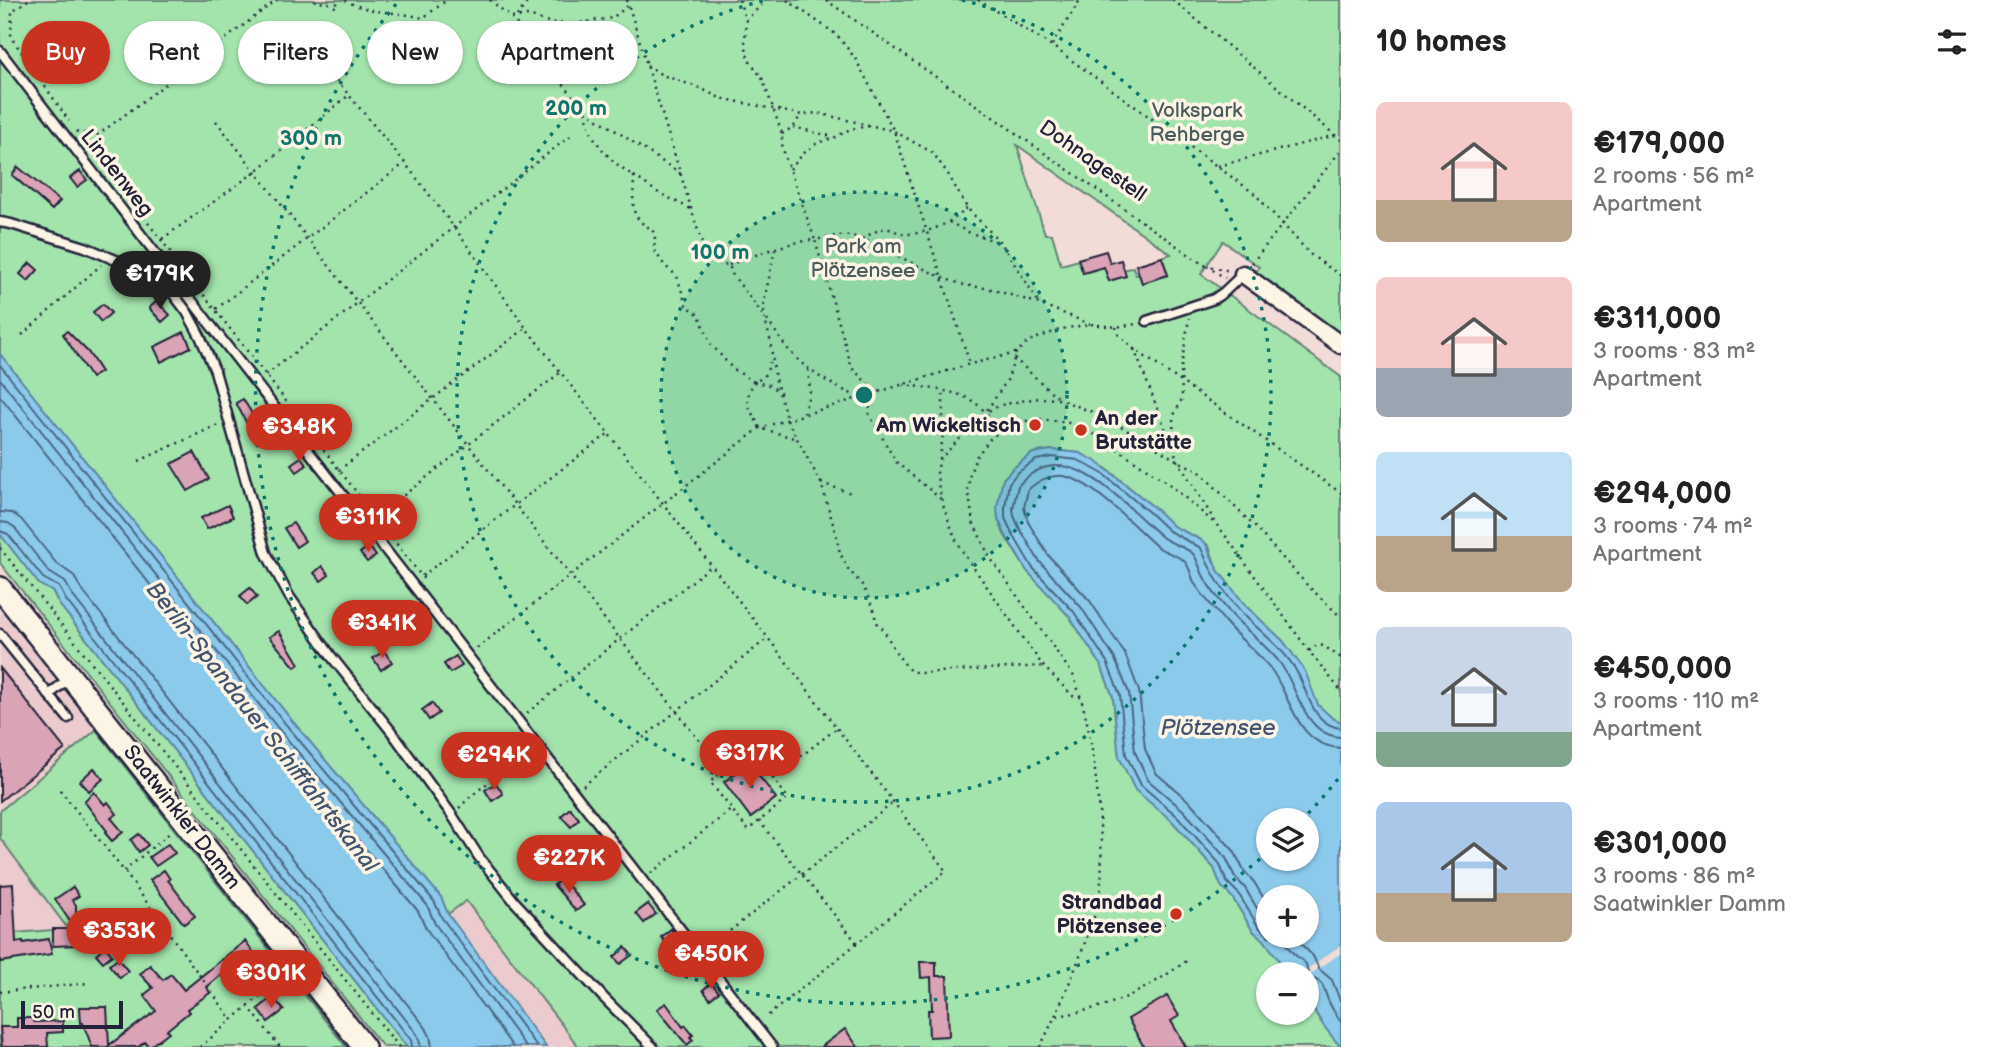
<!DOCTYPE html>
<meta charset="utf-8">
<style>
body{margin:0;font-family:"Balsamiq Sans",sans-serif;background:#f2f2f2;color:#222;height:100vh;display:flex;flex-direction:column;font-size:26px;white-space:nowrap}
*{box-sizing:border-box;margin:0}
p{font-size:23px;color:#767676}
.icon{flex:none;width:38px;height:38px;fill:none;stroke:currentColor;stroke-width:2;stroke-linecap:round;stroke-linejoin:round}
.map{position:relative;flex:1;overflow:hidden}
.sheet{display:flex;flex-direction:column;background:#fff;width:665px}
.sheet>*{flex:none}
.top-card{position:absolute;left:21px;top:21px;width:665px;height:63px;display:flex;gap:14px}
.controls{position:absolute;left:1256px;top:808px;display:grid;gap:14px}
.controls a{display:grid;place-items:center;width:63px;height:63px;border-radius:50%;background:#fff;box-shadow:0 2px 5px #0004;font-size:35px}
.scale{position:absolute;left:21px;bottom:18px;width:102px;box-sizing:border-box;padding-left:7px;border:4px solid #22223b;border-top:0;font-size:19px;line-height:24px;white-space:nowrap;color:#22223b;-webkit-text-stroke:5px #fcf5e5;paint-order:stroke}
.price{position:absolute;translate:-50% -60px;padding:0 16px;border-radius:24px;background:#c8321e;color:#fff;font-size:23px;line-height:46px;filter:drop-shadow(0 2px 4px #0008)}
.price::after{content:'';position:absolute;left:50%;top:42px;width:21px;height:16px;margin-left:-10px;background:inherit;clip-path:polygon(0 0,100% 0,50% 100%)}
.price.selected{background:#222;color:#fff}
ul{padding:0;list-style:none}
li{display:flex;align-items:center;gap:21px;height:175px;padding:0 35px}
li span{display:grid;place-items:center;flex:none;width:196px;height:140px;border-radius:10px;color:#555}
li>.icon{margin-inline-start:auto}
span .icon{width:84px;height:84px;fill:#fffc;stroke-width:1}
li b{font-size:30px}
h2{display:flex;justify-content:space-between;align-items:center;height:84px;padding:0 35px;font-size:30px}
.chip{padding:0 24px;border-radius:32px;background:#fff;box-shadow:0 2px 5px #0004;font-size:24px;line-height:63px}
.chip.selected{background:#c8321e;color:#fff}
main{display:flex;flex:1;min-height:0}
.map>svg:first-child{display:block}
.built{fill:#ebcbcd}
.green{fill:#a3e4ad;stroke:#628374;stroke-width:2;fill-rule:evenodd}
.water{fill:#8bcaeb;stroke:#6187a5;stroke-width:2;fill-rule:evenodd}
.pier{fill:#f2dcd7}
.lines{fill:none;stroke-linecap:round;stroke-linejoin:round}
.shore{stroke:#4c6581;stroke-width:2}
.building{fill:#daa3b6;stroke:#22223b;stroke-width:2}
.service-casing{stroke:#22223b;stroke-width:13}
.minor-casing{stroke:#22223b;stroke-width:21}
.secondary-casing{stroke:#22223b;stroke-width:26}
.path{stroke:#22223b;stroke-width:2.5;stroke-dasharray:2 5;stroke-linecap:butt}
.service{stroke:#fcf5e5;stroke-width:8}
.minor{stroke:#fcf5e5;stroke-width:16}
.secondary{stroke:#fcf5e5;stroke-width:21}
.ring{fill:none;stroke:#0f766e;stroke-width:3.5;stroke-dasharray:3.5 7}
.poi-dot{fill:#c8321e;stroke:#fcf5e5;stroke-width:2.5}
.labels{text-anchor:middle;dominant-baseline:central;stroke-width:7;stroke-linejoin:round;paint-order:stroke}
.park-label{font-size:21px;fill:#495c5d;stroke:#fcf5e5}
.street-label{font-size:21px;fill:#22223b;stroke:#fcf5e5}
.poi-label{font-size:21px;font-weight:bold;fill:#22223b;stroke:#fcf5e5;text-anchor:end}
.water-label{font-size:23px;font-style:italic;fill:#425470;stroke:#fcf5e5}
.centre{fill:#0f766e;stroke:#fcf5e5;stroke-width:3.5}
.ring-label{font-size:21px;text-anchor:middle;font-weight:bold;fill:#0f766e;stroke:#fcf5e5;stroke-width:7;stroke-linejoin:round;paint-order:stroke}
</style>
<main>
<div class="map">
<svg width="1341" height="1047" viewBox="0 0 1341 1047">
<rect width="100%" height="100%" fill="#f2dcd7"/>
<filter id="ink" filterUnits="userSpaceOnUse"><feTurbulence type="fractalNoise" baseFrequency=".0143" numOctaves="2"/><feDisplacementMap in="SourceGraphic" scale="14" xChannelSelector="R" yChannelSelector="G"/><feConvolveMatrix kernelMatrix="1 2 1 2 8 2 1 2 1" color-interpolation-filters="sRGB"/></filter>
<g filter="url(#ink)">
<!-- built -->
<g class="built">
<path d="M0,610L96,730L0,811Z"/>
<path d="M0,838L11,851L69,929L0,934Z"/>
<path d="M466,901L579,1047H546L448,914Z"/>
</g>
<!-- green -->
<g class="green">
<path d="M0,0H1341V338L1260,281L1256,272L1259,267L1223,241L1201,274L1341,377V722L1332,718L1318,705L1292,653L1283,641L1246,606L1217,569L1209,546L1200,539L1173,526L1156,509L1107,469L1080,453L1051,450L1033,453L1012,469L998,519L1004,534L1027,571L1069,616L1101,665L1113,697L1119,757L1172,821L1214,868L1221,886L1232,897L1253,931L1264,940L1281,963L1294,973V975H1269V1013H1307V990C1311,996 1310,1000 1313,1007C1319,1022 1331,1035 1341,1047H579L466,901L448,914L441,897L294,723L0,354ZM1017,145L1171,254L1162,257L1168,275L1142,283L1139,275H1136L1133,267L1124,270L1109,281L1104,267L1083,273L1079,260L1061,265L1052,234H1045Z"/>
<path d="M0,534L39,584L53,592L59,604L407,1047H383L0,563Z"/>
<path d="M96,730L346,1047H0V934L68,929L0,838V811Z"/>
</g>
<!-- water -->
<g class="water">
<path d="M0,354L294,723L441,897L448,914L546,1047H407L59,604L53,592L39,584L0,534Z"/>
<path d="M1051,450L1080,453L1096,461L1156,509L1173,526L1205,542L1217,569L1246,606L1283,641L1292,653L1305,671L1318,705L1332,718L1341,722V1047C1331,1036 1319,1021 1313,1007C1310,1001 1311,996 1307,990V975H1294L1281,963L1264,940L1253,931L1232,897L1221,886L1214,868L1172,821L1135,790L1119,757L1113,697L1101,665L1069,616L1027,571L1005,534L998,519L997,507L1003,479L1012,469L1033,453ZM1269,821H1307V859H1269ZM1269,898H1307V936H1269Z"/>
</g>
<!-- pier -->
<path class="pier" d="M1341,945V953L1307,977V975H1299Z"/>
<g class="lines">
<!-- shore -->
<g class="shore">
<path d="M0,365L288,727L434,901L442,918L537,1047"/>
<path d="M0,379L281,732L427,905L435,924L526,1047"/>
<path d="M0,396L273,739L418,911L427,930L513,1047"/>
<path d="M0,512L12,513L21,519L56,563L73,575L82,590L426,1028L430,1036L432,1047"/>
<path d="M0,522L8,523L14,527L49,572L65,582L73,596L417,1034L421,1047"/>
<path d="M0,531L8,534L43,578L59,587L66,600L411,1040L412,1047"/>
<path d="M1269,907L1254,882L1244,871L1234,851L1191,803L1156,773L1145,749L1139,691L1125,654L1090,601L1048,555L1028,522L1024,508L1028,490C1039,479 1055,472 1071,478C1096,486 1135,527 1155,545C1163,552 1175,554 1183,560C1190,565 1191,577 1195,584C1204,597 1215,610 1225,622C1239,639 1257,651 1270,668C1292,696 1295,746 1341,748"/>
<path d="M1269,924L1264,920L1245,888L1235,877L1226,858L1183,810L1148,780L1135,752L1129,693L1115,659L1081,607L1039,561L1019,527L1014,516L1013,508L1018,486C1067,430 1124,506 1162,537C1170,544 1190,548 1194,555C1198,561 1200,569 1203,575C1210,590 1224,606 1235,618C1249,633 1267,646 1280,663C1298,687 1303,735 1341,737"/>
<path d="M1269,936L1258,926L1238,893L1227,882L1219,863L1177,816L1141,785L1126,755L1120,695L1107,662L1074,612L1032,567L1011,531L1005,518V507L1009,483L1017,473L1036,460L1052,457L1078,460L1103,474L1151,514L1169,531L1201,548C1210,571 1224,593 1241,612C1261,633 1286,649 1299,676C1309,697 1314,725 1341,728"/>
<path d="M1280,936L1292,952L1306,964L1309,977C1327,983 1322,988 1329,1002C1332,1009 1337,1016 1341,1022"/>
<path d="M1293,936L1313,956L1319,969L1332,980L1341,1003"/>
</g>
</g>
<!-- building -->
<g class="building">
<path d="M18,167L60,201L52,210L12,175Z"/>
<path d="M80,171L87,180L77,187L70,178Z"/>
<path d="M1106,251L1110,263L1121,260L1126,276L1109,281L1104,267L1083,273L1078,259Z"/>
<path d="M1162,257L1168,275L1142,283L1136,265Z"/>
<path d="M30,263L38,270L28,281L20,274Z"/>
<path d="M157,301L170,315L162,322L149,308Z"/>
<path d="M103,304L111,313L101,322L93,312Z"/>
<path d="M67,331L88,352L101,372L91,378L63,334Z"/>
<path d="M184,332L191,347L161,362L154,347Z"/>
<path d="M243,399L267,438L257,443L236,403Z"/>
<path d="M194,452L209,479L188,491L171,464Z"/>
<path d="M301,457L307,465L297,472L291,464Z"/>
<path d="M228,505L233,517L207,529L201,518Z"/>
<path d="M293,523L305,541L296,547L284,528Z"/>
<path d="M369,546L376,556L367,562L360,553Z"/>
<path d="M322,566L329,575L321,581L314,573Z"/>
<path d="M250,588L257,597L247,605L240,596Z"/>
<path d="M367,622L373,631L364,636L358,628Z"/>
<path d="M279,631L299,664L295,667L269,637Z"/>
<path d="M384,651L392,662L381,670L373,658Z"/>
<path d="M456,656L462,666L450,673L444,664Z"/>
<path d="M0,668L65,749L0,801Z"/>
<path d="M432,703L439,713L429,720L422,710Z"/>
<path d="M749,763L776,798L751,818L724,782Z"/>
<path d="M94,768L103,779L89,791L80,781Z"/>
<path d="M496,783L503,794L492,801L485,790Z"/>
<path d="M94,792L105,805L108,802L117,814L111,818L123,832L112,841L105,833L107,831L84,801Z"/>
<path d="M570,808L579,819L571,827L561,816Z"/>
<path d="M139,834L148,845L139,852L131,840Z"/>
<path d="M168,844L175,853L156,866L149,857Z"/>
<path d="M604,847L612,858L604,864L595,854Z"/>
<path d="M164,870L170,879L168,880L195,916L184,924L150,880Z"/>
<path d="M562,878L584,905L576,911L554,885Z"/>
<path d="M13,884L16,942L23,941V943L49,939L52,954L0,962V885Z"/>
<path d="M73,887L79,896L72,900L76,905V945L53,946V929H75L55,899Z"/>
<path d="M648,904L656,914L644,923L636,913Z"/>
<path d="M97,924L105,934L96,940L88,931Z"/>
<path d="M671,929L679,939L669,946L661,937Z"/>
<path d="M245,941L254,953L230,973L227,970L207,987L210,993L187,1009L189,1012L167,1030L169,1032L149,1047L145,1042L138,1047H92L83,1023H81L80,1007H107L109,1045L156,1011L144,995L153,988L140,974L150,965L163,980L171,974L184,990Z"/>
<path d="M105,946L112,955L103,962L96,954Z"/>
<path d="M625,947L632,955L620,964L614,957Z"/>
<path d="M118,959L128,971L120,978L109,965Z"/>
<path d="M920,962H936V976H947L949,1036L929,1037L928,1010H932L931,977L921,978Z"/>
<path d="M711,983L719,992L710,999L703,990Z"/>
<path d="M1167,996L1179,1016L1171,1021L1186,1047H1144L1128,1019Z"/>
<path d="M273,997L284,1010L268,1022L258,1009Z"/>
<path d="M666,1003L683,1027L685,1025L693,1035L690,1037L693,1040L687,1045L657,1009Z"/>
<path d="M17,1018H33L34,1022L63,1021V1032L47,1033L48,1047H2L0,1027H17Z"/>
<path d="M845,1029L858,1047H821Z"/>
</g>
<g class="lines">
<defs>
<g id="service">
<path d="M0,51L209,323L772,1047"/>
<path d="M0,222L11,224L85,247L163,280L187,312L200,336L215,371L266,553L289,596L331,656L391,731L452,815L479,857L515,902L603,997L653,1047"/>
<path d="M1147,321L1214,299L1224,292L1243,274"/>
<path d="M0,634L49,695L70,677"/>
<path d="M49,695L68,718"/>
</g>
<path id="minor" d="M1243,274L1341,345"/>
<path id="secondary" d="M0,588L364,1047"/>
</defs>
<!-- service casing -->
<use href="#service" class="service-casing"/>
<!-- minor casing -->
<use href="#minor" class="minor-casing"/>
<!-- secondary casing -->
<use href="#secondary" class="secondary-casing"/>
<!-- path -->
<g class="path">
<path d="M28,0L12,11L11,37L69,121"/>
<path d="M315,0L316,2L328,3L337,8V0"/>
<path d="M345,0C368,14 397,11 423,18L447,0"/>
<path d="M490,0L512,18L583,109L681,174"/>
<path d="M627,0L703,247C711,259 715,264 729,265L732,274L763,315"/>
<path d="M739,0L746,21L745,41L748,59L762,78L773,108L782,134V144L785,157L815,240C833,236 846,233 863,239L943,278L964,285L991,289L1040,304L1090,324"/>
<path d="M787,0L837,35L855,58L894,131L970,364"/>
<path d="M826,0L1204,265L1230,271"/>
<path d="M978,0L1052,46L1255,194L1311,255L1341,276"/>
<path d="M1173,0L1341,140"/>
<path d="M517,16L529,0"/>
<path d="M512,18L528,16L552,23L572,24L612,18L628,6"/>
<path d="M746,21C752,12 761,8 765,0"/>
<path d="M1052,45L1080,0"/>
<path d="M310,48L405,163L454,227L526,328L768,638L946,871L765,1018"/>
<path d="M647,65L662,75L700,88L720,98L802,115L817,113L894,131L933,153L948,174L967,208L1001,243L1040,304"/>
<path d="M586,111C587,117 588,123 590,129C597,148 617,166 634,176L633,203L635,215L644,225L652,229L655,236L654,250L665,266L677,276L686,305L699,315L711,344L732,368L754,382C765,378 767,372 770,362"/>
<path d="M216,121L723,771"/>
<path d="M793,127L834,137"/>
<path d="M76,132L98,135L277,0"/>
<path d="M782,134L793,127L801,115"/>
<path d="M1218,166L1336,135"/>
<path d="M790,169L803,154L817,143L836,137L850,129L871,126"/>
<path d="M634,176L657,192L691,209"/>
<path d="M118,184L426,582"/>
<path d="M949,222L968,232L998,242"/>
<path d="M162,239L255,172L348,96"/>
<path d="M863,239C870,234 881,227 889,229C895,230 898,234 905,234C928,234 952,223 967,208"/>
<path d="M775,249L764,302V316L770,339L775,378L787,420L821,483L836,534L840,553L848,569L863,586L874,610L876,622L883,629L897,654L910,671L920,673L1043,666"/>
<path d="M1252,263L1341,150"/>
<path d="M729,265C757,255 785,242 815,240L852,368L876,392L868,412L896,462L942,500"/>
<path d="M1207,266L1225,278"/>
<path d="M216,309L405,163"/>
<path d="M767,320C774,329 780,339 787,348C805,370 832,386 859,397"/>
<path d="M1116,327L1118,334L1134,349L1341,493"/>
<path d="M22,335L101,265"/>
<path d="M1134,349L1178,461L1216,523"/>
<path d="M1014,358L1058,398"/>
<path d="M266,375L574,133"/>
<path d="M903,385C922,387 952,390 969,399C982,406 991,419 1001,430"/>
<path d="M781,393L769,385L754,382C742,403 750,408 760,428L797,439"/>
<path d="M987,410L1008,379L1016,353L1029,341L1062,329L1090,324L1116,327L1137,324"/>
<path d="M804,413L810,391L808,368"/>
<path d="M1174,449L1173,417L1182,399L1181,368L1189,318"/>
<path d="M940,459L943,433V391"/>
<path d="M139,461L220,424"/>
<path d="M339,470L526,328"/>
<path d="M821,483L851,493"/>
<path d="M376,517L561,372"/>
<path d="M0,548L399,1047"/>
<path d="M422,576L608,434"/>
<path d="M477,648L760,428L970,364L1016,353"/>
<path d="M1309,651L1317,645L1324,646L1341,658"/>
<path d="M1081,697L1073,696L1043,666L966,557L955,538L944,508L938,484L937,471L940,459L986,412L1001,405L1026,400L1040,398L1059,399L1105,417L1178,461L1199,471L1254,526L1308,586L1341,617"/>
<path d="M527,713L711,566"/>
<path d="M751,750L788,798L748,830L710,782Z"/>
<path d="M773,778L837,728"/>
<path d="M583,786L768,638"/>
<path d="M60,790L124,871L232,1020"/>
<path d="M459,808L470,797L529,750"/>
<path d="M759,821L857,943"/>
<path d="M124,871L172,831"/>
<path d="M651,873L732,809"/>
<path d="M708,948L893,803"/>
<path d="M0,992L89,983"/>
<path d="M248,1006L280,1047"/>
<path d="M1057,1016C1114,1007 1142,993 1189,959"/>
<path d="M200,1047L284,976"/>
<path d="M1040,1047C1055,1018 1067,989 1079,959C1087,937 1096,915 1100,892C1103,869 1101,846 1100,823C1096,774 1091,721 1073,675L989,556L973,522L968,489L970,474L976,457L990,439L1001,430L1019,422L1040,419L1069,423L1096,435L1168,483L1219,527L1309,651L1341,691"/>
</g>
<!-- service -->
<use href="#service" class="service"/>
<!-- minor -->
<use href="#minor" class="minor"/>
<!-- secondary -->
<use href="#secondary" class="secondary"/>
</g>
</g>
<!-- distance rings -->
<circle cx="864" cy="395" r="203" fill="#0f766e" fill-opacity=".12"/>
<g class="ring">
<circle cx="864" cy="395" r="203"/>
<path d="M962 0A407 407 0 1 1 766 0"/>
<path d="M1338 779A610 610 0 0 1 1303 819M1268 852A610 610 0 0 1 397 3"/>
</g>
<!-- markers -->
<g class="poi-dot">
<circle cx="1035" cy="425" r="7"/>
<circle cx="1081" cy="430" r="7"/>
<circle cx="1176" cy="914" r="7"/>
</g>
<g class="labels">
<!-- park labels -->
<g class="park-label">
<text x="1197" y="110">Volkspark<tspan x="1197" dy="24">Rehberge</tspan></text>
<text x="863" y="246">Park am<tspan x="863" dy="24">Plötzensee</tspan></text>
</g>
<!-- street labels -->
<g class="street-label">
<text transform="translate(1093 161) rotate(35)">Dohnagestell</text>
<text transform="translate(117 173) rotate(52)">Lindenweg</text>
<text transform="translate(182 817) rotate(52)">Saatwinkler Damm</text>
</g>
<!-- poi labels -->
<g class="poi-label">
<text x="1095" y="418" text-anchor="start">An der<tspan x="1095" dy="24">Brutstätte</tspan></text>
<text x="1021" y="425">Am Wickeltisch</text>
<text x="1162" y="902">Strandbad<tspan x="1162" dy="24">Plötzensee</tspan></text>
</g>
<!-- water labels -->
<g class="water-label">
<text transform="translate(262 727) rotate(52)">Berlin-Spandauer Schifffahrtskanal</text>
<text x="1218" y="728">Plötzensee</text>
</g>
</g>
<circle cx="864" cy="395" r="10" class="centre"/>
<g class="ring-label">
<text x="576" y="115">200 m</text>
<text x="311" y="145">300 m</text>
<text x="720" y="259">100 m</text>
</g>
</svg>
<div class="controls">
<a><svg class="icon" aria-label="layers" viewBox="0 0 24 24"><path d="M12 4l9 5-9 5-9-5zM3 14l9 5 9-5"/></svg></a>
<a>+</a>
<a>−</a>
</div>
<div class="scale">50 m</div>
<b class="price selected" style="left:160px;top:311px">€179K</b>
<b class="price" style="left:299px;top:464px">€348K</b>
<b class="price" style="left:368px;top:554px">€311K</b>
<b class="price" style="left:382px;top:660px">€341K</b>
<b class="price" style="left:750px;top:790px">€317K</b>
<b class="price" style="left:494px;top:792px">€294K</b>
<b class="price" style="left:569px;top:895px">€227K</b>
<b class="price" style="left:119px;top:968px">€353K</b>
<b class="price" style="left:711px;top:991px">€450K</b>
<b class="price" style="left:271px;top:1010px">€301K</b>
<div class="top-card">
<a class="chip selected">Buy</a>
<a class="chip">Rent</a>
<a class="chip">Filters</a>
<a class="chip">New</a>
<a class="chip">Apartment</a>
</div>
</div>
<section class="sheet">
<h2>10 homes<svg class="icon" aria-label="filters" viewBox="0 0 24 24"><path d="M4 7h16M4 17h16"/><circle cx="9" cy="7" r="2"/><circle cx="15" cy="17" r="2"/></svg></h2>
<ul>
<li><span style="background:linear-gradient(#f6c9c9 70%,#b9a48a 0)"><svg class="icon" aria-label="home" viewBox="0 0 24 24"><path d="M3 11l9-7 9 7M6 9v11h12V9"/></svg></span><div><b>€179,000</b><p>2 rooms · 56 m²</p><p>Apartment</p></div></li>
<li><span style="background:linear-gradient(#f6c9c9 65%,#9aa5b1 0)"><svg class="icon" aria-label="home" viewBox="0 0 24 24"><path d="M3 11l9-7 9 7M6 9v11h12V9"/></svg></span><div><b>€311,000</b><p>3 rooms · 83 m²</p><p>Apartment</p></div></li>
<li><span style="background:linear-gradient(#bfe0f5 60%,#b9a48a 0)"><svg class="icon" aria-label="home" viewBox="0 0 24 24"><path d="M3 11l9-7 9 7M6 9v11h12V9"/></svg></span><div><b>€294,000</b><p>3 rooms · 74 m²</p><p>Apartment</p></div></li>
<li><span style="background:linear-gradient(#c9d6e8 75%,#7fa58c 0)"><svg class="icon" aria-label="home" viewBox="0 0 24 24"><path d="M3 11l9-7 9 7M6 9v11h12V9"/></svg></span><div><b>€450,000</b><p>3 rooms · 110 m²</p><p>Apartment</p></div></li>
<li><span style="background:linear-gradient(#a9c7e8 65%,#b9a48a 0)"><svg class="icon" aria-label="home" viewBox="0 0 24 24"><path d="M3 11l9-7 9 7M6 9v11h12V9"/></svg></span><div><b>€301,000</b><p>3 rooms · 86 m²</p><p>Saatwinkler Damm</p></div></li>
</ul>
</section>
</main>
